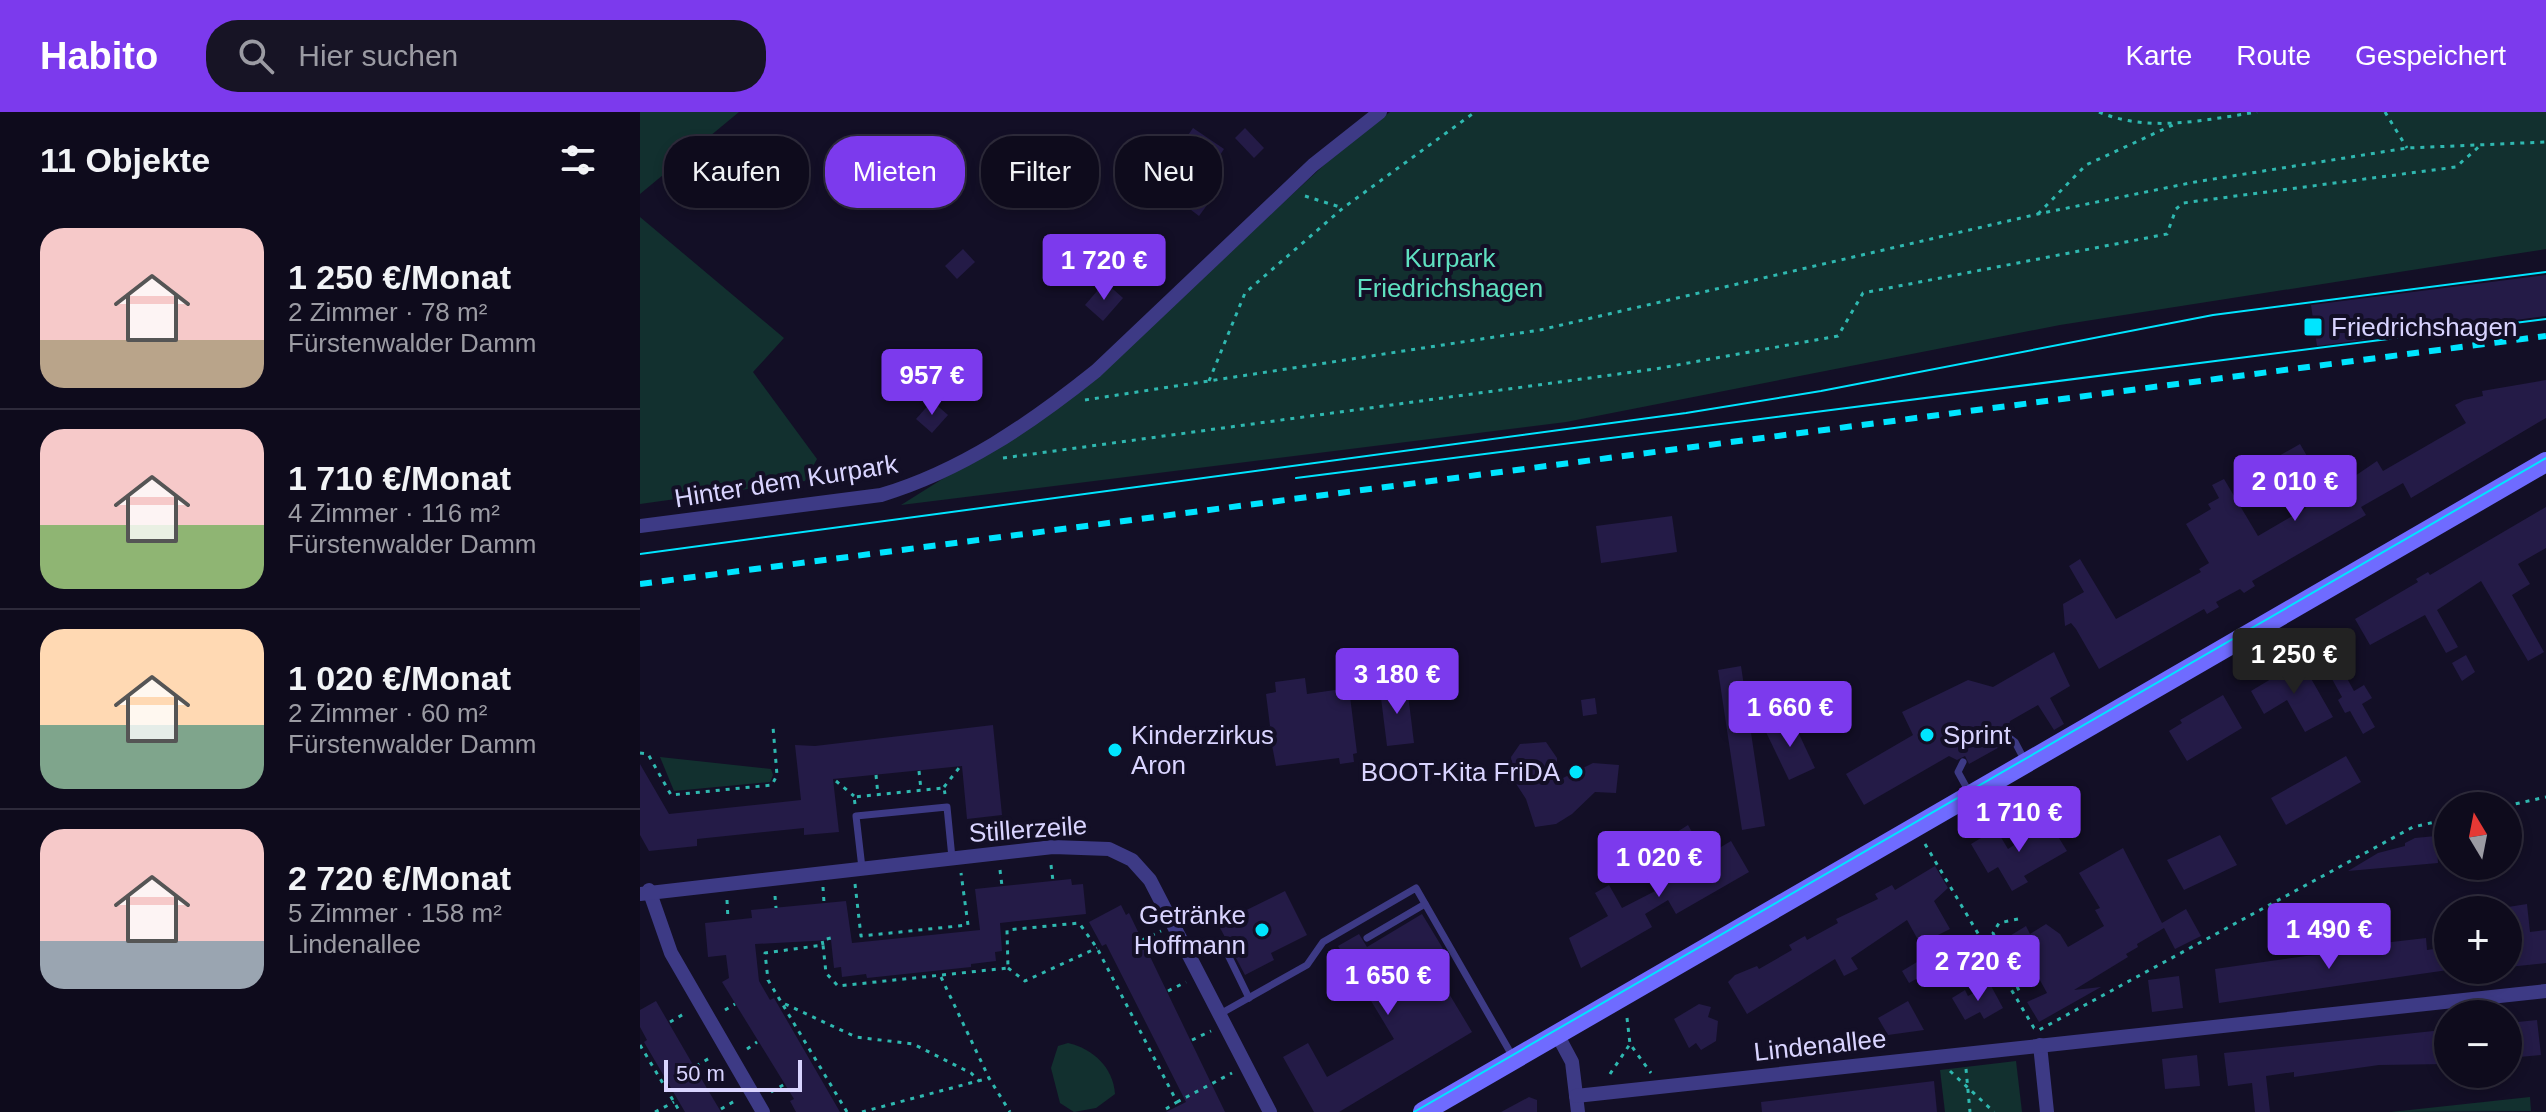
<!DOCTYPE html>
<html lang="de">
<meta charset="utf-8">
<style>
body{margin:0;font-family:Helvetica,sans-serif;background:#171425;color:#f1f3f6;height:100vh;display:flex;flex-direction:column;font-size:30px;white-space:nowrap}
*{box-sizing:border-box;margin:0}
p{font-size:26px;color:#9b9ba3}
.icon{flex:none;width:44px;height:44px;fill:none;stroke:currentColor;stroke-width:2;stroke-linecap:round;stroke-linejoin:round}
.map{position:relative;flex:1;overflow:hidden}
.panel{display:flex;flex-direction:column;background:#0e0b1c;width:640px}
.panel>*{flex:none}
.top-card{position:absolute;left:24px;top:24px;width:760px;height:72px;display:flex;gap:16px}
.needle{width:52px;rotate:350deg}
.controls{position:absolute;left:1794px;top:680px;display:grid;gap:16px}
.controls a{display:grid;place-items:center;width:88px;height:88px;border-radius:50%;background:#0e0b1c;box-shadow:0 4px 12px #0003,0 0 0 2px #2e2b3b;font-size:40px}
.scale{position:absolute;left:24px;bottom:20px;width:138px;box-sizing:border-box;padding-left:8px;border:4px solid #d9d4ff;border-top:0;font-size:22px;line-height:28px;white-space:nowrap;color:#d9d4ff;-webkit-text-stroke:6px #130f26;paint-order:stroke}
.price{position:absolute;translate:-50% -68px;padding:0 18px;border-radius:8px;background:#7c3aed;color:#fff;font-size:26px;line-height:52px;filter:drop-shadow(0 2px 4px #0008)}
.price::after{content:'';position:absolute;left:50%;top:48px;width:24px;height:18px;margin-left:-12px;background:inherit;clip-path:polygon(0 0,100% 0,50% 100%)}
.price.on{background:#222;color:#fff}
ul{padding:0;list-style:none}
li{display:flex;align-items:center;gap:24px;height:200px;padding:0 40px}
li+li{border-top:2px solid #2e2b3b}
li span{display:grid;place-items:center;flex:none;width:224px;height:160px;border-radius:24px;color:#555}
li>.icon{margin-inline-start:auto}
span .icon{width:96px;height:96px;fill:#fffc;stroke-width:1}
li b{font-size:34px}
h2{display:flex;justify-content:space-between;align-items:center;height:96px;padding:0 40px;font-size:34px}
.tag{padding:0 28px;border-radius:32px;background:#0e0b1c;box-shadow:0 4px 12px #0003,0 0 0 2px #2e2b3b;font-size:28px;line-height:72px}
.tag.on{background:#7c3aed;color:#fff}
header{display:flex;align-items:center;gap:48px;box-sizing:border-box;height:112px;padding:0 40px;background:#7c3aed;color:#fff}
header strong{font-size:38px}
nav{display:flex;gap:44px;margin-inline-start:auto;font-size:28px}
.search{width:560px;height:72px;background:#171425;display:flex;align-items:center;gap:20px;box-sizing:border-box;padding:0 28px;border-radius:32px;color:#9b9ba3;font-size:30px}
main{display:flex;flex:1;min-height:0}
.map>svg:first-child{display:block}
.green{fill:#12302f}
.building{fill:#241b47}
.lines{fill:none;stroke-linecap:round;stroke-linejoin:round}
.path{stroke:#2fb8b0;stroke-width:3;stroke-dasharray:4 6;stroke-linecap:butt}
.lane{stroke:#3d3a85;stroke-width:7}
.street{stroke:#3d3a85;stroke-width:14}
.secondary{stroke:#6f6bff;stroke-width:20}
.tram{stroke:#00e5ff;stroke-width:2}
.rail{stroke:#00e5ff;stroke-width:6;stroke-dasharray:12 10;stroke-linecap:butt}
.poi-dot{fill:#00e5ff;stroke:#130f26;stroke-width:3}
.labels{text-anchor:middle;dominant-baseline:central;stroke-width:8;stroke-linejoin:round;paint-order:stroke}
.park-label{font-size:26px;fill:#5fe0c0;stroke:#130f26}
.poi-label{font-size:26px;fill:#d9d4ff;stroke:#130f26;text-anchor:start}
.street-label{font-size:26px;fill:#d9d4ff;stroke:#130f26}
</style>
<header>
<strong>Habito</strong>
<div class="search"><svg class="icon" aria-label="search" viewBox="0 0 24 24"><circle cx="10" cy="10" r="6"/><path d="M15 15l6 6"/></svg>Hier suchen</div>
<nav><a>Karte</a><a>Route</a><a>Gespeichert</a></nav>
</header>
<main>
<section class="panel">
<h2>11 Objekte<svg class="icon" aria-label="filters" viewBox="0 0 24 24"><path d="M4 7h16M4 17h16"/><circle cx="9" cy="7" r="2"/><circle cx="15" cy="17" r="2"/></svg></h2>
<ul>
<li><span style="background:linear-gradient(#f6c9c9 70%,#b9a48a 0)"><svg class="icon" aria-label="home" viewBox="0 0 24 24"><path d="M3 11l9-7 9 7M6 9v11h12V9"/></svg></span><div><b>1 250 €/Monat</b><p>2 Zimmer · 78 m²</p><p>Fürstenwalder Damm</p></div></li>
<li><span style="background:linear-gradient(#f6c9c9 60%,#8fb573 0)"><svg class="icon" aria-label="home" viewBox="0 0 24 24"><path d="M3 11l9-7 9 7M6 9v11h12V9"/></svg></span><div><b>1 710 €/Monat</b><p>4 Zimmer · 116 m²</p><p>Fürstenwalder Damm</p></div></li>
<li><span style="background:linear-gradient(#ffd9b3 60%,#7fa58c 0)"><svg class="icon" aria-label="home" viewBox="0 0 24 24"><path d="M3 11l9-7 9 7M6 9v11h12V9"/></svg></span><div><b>1 020 €/Monat</b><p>2 Zimmer · 60 m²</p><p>Fürstenwalder Damm</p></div></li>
<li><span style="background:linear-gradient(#f6c9c9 70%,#9aa5b1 0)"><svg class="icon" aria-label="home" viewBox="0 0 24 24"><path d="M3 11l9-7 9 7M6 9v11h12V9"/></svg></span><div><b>2 720 €/Monat</b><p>5 Zimmer · 158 m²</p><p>Lindenallee</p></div></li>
</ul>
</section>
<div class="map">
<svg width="1906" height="1000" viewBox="0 0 1906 1000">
<rect width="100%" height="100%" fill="#130f26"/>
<!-- green -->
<g class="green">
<path d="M0,0H99L0,82Z"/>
<path d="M750,0H1906V137L1420,213L926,310L261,393L430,287L708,31Z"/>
<path d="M0,105L144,226L113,260L177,347L165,369L0,392Z"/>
<path d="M20,645L131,657L133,663L130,670L34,679Z"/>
<path d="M428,931C453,937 473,955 475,982L456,996L434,1000L420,991L411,956L418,934Z"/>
<path d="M1376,949L1382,1000H1305L1300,958Z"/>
<path d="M1890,985L1891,999L1751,1000Z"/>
</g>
<!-- building -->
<g class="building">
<path d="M553,16L584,37L572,55L540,35Z"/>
<path d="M605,16L624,36L614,46L595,26Z"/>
<path d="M557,62L578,78L559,104L538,88Z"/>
<path d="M323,137L335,150L317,167L305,154Z"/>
<path d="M1906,163V204L1677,234L1671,193Z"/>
<path d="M465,170L483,186L463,209L445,193Z"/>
<path d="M1906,268V306L1771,386L1763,371L1721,395L1726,403L1612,469L1615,474L1604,481L1600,477L1576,490L1579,495L1567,502L1564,497L1459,557L1436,517L1431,511L1425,514L1423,492L1444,480L1429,454L1440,447L1476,507L1561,460L1559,457L1569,451L1546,412L1571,397L1568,392L1579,386L1572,373L1584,367L1618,424L1666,396L1637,345L1660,332L1691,385L1715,371L1712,366L1737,349L1743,359L1826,311L1815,293L1824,288L1843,284L1842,279Z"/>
<path d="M292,289L308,303L292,321L276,307Z"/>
<path d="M1906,395V436L1878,452L1890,472L1872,483L1904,540L1888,549L1841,469L1797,498L1818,535L1806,541L1785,503L1730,533L1715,507L1778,470L1776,467L1788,460L1790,463Z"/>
<path d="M1032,404L1037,440L961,451L956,414Z"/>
<path d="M1414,540L1430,574L1410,586L1424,612L1414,618L1398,593L1370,609L1368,618L1361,622L1365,632L1329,652L1325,644L1317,648L1309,644L1224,693L1206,662L1273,623L1262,600L1328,568L1353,575Z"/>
<path d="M1826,543L1835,560L1822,569L1812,551Z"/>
<path d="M1661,549L1693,605L1665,620L1647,588L1624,602L1611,579Z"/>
<path d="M1101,554L1125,714L1102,718L1078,558Z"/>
<path d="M1704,561L1714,579L1724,573L1732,586L1722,592L1735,615L1723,622L1710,599L1705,601L1698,588L1702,585L1692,567Z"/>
<path d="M665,566L667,582L709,576L717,641L713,642L714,650L700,652L699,646L636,654L632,633L621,635L619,616L630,614L626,582L636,580L635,570Z"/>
<path d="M767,574L774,631L747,634L740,578Z"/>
<path d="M1583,583L1602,616L1547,649L1529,619L1542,611L1540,608Z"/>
<path d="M955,586L957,602L943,604L941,588Z"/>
<path d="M1151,605L1175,656L1149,668L1125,618Z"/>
<path d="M353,613L362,703L327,707L322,654L193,667L199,720L164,723V716L57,727V734L9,739L0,723V652L29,702L161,688L155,633L175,634Z"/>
<path d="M906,630L917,646V669L953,651L979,653L976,681L955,680L932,702L916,712L895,715L886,687L873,667L871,645L880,632Z"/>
<path d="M1706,644L1721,670L1646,713L1631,686Z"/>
<path d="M1409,710L1427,739L1384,764L1388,770L1372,779L1358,755L1348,761L1331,732L1356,717L1368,737Z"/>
<path d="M1048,713L1066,744L1091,729L1109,760L1036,802L1028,788L1005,802L1012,815L941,856L929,826L968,804L955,781L969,773L982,796L1021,776L1019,772L1055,751L1037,720Z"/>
<path d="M1580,723L1597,753L1544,778L1527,748Z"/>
<path d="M1796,724L1798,751L1708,759L1738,741L1765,734V731L1775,726Z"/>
<path d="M1483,736L1522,811L1546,797L1561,824L1535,837L1524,816L1497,832L1498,835L1486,842L1488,845L1434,878L1461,875L1399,910L1387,890L1407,881L1391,852L1386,856L1368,825L1386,814L1390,822L1406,812L1420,822L1428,835L1464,814L1455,798L1460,796L1439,761Z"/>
<path d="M1295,754L1308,776L1294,789L1310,817L1296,824L1310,848L1269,871L1262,859L1287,844L1267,808L1211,846L1218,857L1204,864L1195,847L1107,902L1088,870L1095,863L1117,854L1119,857L1152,838L1149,833L1165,824L1167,828L1198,811L1196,807L1238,787L1235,782L1252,773L1255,778Z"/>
<path d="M431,767L432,773L443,772L446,802L360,811L362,839L355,840L356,849L331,852V855L227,866L226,862L202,865L201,855L194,856L191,828L115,832L119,869L130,888L134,886L200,1000H156L150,989L154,987L82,870L89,866L86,843L68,845L65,811L112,806L111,798L206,789L212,831L340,818L335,777Z"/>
<path d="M645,779L667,823L631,841L634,848L605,863L578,812Z"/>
<path d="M1887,792L1890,820L1906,818V851L1868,855V795Z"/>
<path d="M481,793L486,803L489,801L585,1000H526L546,990L466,832L462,834L449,810Z"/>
<path d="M782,802L805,840L790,850L832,920L699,1000H674L643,945L668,931L687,965L754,927L698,834L719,822L727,835Z"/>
<path d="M1786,826L1787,838L1808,835V858L1579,891L1575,857L1666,844L1744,838L1743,831Z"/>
<path d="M1539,864L1543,896L1512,900L1508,868Z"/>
<path d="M1350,872L1363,896L1344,907L1340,900L1325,908L1312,886L1325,878L1328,884Z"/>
<path d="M16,889L52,951L81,1000H45L4,930L7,928L0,915V898Z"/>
<path d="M1268,889L1284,918L1248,923L1238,906Z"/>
<path d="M1059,892L1071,895L1068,905L1078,909L1076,929L1061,938L1056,931L1049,936L1034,907Z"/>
<path d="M1897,908L1901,943L1868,946V911Z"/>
<path d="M1803,918L1807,952L1739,953L1654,965V960L1626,964L1630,1000H1615L1612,971L1588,974L1584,941Z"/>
<path d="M1557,943L1560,974L1525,977L1522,947Z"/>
<path d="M1294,969L1297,1000H1122L1121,990Z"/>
<path d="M889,985L897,988V1000H861Z"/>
</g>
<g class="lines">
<!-- path -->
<g class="path">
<path d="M1459,0C1509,21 1565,8 1617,0"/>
<path d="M1745,0L1767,36"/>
<path d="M665,84L703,96"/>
<path d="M1398,102L1446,53L1535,12"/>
<path d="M569,269L605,181L703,96L835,0"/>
<path d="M445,288L900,218L1398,102L1555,70L1767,36L1906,30"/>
<path d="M363,346L1015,257L1198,224L1223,181L1527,122L1536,97L1543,91L1816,55L1842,32"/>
<path d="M0,641L8,642L31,683L132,673L137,663L133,615"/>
<path d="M279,659L281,678"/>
<path d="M236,663L238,683"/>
<path d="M196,669L214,684"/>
<path d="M304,675L319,656"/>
<path d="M215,692L214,685L304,676L305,682"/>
<path d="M1866,694L1906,685"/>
<path d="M1285,732L1394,916L1399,918L1773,715L1808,707"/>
<path d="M411,753L413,769"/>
<path d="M360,758L362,774"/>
<path d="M215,772L221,824L328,813L321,761"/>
<path d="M183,775L184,791"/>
<path d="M135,784L136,796"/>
<path d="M87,788L88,808"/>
<path d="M1378,807L1359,811L1353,821L1380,881"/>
<path d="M502,828L521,819"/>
<path d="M183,833L182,828L191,826"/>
<path d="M368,856L385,869L457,836"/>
<path d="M301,865L349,966L370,1000"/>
<path d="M528,879L546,870"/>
<path d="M145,892L216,925L273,932L331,961L339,969"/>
<path d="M85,898L95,892"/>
<path d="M987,906L990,932"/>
<path d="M30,910L47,900"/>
<path d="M552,928L571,919"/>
<path d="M0,933L40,1000"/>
<path d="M107,937L117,930"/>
<path d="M56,954L73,944"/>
<path d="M1326,957L1330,1000"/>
<path d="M1310,959L1354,1000"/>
<path d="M970,962L990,932L1011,961"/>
<path d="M131,980L145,972"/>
<path d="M537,990L592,961"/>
<path d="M81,997L98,987"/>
<path d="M15,1000L34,990"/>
<path d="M207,1000L128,868L125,841L183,833L186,861L198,874L368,856L367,818L439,811L457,836L537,990L521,1000"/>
<path d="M222,1000L349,966"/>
</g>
<!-- lane -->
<g class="lane">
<path d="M1367,624L1375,630L1385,649"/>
<path d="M1323,650L1318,660L1329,680"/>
<path d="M222,756L216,704L307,695L312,746"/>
<path d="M727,826L785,792"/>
<path d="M588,843L609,886"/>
<path d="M580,902L667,853L683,830L776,776L873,945"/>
</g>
<!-- street -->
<g class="street">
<path d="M0,414L241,383C321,359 390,312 456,259L673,53L740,0"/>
<path d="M9,778L31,841L123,1000"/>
<path d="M0,782L413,735L469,737L492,748L510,768L630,1000"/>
<path d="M917,922L932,950L938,1000"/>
<path d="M1400,933L1407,1000"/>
<path d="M936,984L1906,879"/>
</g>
<!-- secondary -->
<path class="secondary" d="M783,1000L1906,350"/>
<!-- tram -->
<g class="tram">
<path d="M656,366L1906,207"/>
<path d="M0,442L1046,301L1181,279L1573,203L1906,160"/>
<path d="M774,1000L1906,346"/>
</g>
<!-- rail -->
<path class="rail" d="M0,472L1906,224"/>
</g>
<!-- markers -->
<g class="poi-dot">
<rect x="1663" y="205" width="20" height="20" rx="4"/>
<circle cx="1287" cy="623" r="8"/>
<circle cx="475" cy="638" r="8"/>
<circle cx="936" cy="660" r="8"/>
<circle cx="622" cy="818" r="8"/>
</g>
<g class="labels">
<!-- park labels -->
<g class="park-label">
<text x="810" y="146">Kurpark<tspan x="810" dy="30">Friedrichshagen</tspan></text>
</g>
<!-- poi labels -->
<g class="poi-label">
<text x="1691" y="215">Friedrichshagen</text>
<text x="491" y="623">Kinderzirkus<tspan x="491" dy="30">Aron</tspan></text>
<text x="1303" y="623">Sprint</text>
<text x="920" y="660" text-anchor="end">BOOT-Kita FriDA</text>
<text x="606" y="803" text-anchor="end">Getränke<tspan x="606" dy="30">Hoffmann</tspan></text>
</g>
<!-- street labels -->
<g class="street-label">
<text transform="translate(146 369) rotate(-9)">Hinter dem Kurpark</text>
<text transform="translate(388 717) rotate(-4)">Stillerzeile</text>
<text transform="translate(1180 933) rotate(-6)">Lindenallee</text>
</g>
</g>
</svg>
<div class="controls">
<a><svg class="needle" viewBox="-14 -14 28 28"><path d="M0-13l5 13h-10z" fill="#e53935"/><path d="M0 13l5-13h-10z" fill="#9b9ba3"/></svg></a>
<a>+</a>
<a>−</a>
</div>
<div class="scale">50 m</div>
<b class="price" style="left:464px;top:190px">1 720 €</b>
<b class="price" style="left:292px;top:305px">957 €</b>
<b class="price" style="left:1655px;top:411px">2 010 €</b>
<b class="price on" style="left:1654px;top:584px">1 250 €</b>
<b class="price" style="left:757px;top:604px">3 180 €</b>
<b class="price" style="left:1150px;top:637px">1 660 €</b>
<b class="price" style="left:1379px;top:742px">1 710 €</b>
<b class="price" style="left:1019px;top:787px">1 020 €</b>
<b class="price" style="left:1689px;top:859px">1 490 €</b>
<b class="price" style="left:1338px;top:891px">2 720 €</b>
<b class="price" style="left:748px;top:905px">1 650 €</b>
<div class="top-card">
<a class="tag">Kaufen</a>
<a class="tag on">Mieten</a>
<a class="tag">Filter</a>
<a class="tag">Neu</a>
</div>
</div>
</main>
